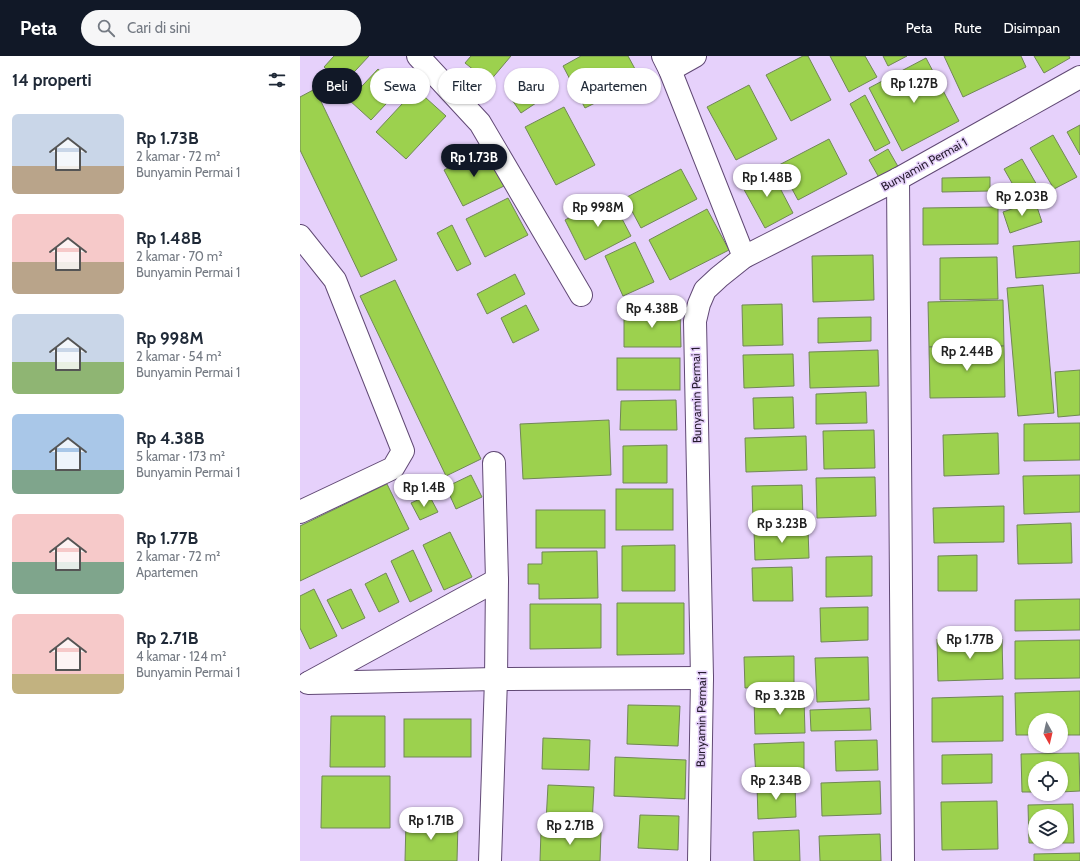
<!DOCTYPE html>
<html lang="id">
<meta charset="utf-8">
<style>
body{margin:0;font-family:Cabin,sans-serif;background:#f6f6f7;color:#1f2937;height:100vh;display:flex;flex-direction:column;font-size:15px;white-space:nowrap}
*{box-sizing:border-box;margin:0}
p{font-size:13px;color:#747a83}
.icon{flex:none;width:22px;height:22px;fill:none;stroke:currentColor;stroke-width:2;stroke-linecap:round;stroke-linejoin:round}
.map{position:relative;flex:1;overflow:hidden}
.side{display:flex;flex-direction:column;background:#fff;width:300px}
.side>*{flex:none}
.hud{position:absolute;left:12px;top:12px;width:380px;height:36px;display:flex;gap:8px}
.needle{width:26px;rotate:172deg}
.controls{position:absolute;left:728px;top:657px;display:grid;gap:8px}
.controls a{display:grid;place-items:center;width:40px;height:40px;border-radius:50%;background:#fff;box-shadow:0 1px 3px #0004;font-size:20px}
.price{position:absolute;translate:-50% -34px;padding:0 9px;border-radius:14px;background:#fff;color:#222;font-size:13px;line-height:26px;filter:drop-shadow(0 1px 2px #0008)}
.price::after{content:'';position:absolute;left:50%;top:24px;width:12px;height:9px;margin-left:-6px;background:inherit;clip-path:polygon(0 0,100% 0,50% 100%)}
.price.on{background:#111827;color:#fff}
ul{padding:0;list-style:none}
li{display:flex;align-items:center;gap:12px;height:100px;padding:0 12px}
li span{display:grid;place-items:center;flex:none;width:112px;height:80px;border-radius:6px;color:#555}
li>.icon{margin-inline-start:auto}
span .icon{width:48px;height:48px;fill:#fffc;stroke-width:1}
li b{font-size:17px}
h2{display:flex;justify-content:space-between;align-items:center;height:48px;padding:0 12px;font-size:17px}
.pill{padding:0 14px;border-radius:18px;background:#fff;box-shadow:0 1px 3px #0004;font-size:14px;line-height:36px}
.pill.on{background:#111827;color:#fff}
header{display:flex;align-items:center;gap:24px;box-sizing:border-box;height:56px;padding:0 20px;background:#111827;color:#fff}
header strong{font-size:19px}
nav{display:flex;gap:22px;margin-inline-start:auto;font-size:14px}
.search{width:280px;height:36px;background:#f6f6f7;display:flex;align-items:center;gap:10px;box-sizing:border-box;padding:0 14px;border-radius:22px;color:#747a83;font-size:15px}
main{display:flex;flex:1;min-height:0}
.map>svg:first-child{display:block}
.building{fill:#9cd14e;stroke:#718756;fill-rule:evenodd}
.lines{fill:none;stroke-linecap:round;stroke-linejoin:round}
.minor-casing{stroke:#614975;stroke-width:24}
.minor{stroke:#fff;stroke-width:22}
.labels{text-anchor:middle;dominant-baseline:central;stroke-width:3;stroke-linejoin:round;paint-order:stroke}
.street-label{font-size:12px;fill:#251b2e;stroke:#e6d1fb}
</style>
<header>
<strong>Peta</strong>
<div class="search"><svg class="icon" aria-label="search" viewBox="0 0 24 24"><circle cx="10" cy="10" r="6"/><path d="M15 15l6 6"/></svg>Cari di sini</div>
<nav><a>Peta</a><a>Rute</a><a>Disimpan</a></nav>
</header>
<main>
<section class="side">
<h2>14 properti<svg class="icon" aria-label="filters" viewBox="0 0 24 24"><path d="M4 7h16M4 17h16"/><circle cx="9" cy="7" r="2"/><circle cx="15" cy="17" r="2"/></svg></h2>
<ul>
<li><span style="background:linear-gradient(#c9d6e8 65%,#b9a48a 0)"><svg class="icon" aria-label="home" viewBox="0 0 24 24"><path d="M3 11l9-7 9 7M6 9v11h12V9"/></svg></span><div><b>Rp 1.73B</b><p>2 kamar · 72 m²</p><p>Bunyamin Permai 1</p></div></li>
<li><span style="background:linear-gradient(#f6c9c9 60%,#b9a48a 0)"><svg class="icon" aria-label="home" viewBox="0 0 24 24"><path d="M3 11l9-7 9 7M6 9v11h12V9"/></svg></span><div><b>Rp 1.48B</b><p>2 kamar · 70 m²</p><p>Bunyamin Permai 1</p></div></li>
<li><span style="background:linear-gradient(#c9d6e8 60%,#8fb573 0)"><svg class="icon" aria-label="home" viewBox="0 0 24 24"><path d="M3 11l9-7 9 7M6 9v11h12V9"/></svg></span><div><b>Rp 998M</b><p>2 kamar · 54 m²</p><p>Bunyamin Permai 1</p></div></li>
<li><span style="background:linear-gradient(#a9c7e8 70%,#7fa58c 0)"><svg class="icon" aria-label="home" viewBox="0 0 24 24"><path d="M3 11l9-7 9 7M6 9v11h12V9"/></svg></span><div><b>Rp 4.38B</b><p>5 kamar · 173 m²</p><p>Bunyamin Permai 1</p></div></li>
<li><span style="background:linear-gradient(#f6c9c9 60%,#7fa58c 0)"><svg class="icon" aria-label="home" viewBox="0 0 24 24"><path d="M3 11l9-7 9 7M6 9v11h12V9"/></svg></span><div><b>Rp 1.77B</b><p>2 kamar · 72 m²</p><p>Apartemen</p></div></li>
<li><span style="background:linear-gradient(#f6c9c9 75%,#c2b280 0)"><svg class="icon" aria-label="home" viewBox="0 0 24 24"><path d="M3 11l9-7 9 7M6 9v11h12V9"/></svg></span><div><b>Rp 2.71B</b><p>4 kamar · 124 m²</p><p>Bunyamin Permai 1</p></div></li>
</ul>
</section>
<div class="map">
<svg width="780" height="805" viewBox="0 0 780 805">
<rect width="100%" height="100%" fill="#e6d1fb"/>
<!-- building -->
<g class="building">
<path d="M34,0H69L43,28L24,11Z"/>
<path d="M171,0H211L189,26L165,7Z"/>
<path d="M281,0H328L341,24L285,52L263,10Z"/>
<path d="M503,0H508L531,44L491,65L466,19Z"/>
<path d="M530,0H565L577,21L549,36Z"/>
<path d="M583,0H607L588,10Z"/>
<path d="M644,0H721L726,11L663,41Z"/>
<path d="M734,0H769L770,2L744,17Z"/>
<path d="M626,2L659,65L602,95L569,32Z"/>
<path d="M78,13L100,33L71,64L49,44Z"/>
<path d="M227,21L242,43L221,57L206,35Z"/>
<path d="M449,29L477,83L436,104L407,51Z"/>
<path d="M15,33L97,204L61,221L0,94V41Z"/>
<path d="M116,33L146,60L106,103L76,76Z"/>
<path d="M565,39L590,87L575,95L550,48Z"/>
<path d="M264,51L295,109L256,129L225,71Z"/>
<path d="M780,69V99L767,76Z"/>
<path d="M753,79L777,121L754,133L730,92Z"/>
<path d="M529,83L547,118L498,144L479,109Z"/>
<path d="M185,93L204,130L163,150L144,114Z"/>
<path d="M588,93L600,114L581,125L569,104Z"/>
<path d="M722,103L738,131L720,141L704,113Z"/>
<path d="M381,113L397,143L341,172L325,142Z"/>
<path d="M470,113L493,157L465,172L441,128Z"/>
<path d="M690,121V135L642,136V122Z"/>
<path d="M310,140L331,180L285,204L265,164Z"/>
<path d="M208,142L228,179L185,201L166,163Z"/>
<path d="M735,145L742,166L710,177L703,156Z"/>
<path d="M698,151V188L623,189V152Z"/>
<path d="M407,153L429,194L370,224L349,184Z"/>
<path d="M152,169L171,208L157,215L137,177Z"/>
<path d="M780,185V217L716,222L713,190Z"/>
<path d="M335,186L354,226L323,240L305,200Z"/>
<path d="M573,199L574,244L513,246L512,200Z"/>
<path d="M697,201L698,243L640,244V202Z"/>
<path d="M215,218L225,238L187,258L177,238Z"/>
<path d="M95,224L181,403L146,420L60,240Z"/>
<path d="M743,229L754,357L718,360L707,232Z"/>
<path d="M703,244L704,290L629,291L628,246Z"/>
<path d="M482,248L483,289L443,290L442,249Z"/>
<path d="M226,249L239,274L213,287L201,262Z"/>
<path d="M324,254H380L381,291H324Z"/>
<path d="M571,261V285L518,287V262Z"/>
<path d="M704,290L705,341L630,342L629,291Z"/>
<path d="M578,294L579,330L510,332L509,296Z"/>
<path d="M493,298L494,330L444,332L443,299Z"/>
<rect x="317" y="302" width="63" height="32"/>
<path d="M780,314V359L758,361L755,316Z"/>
<path d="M566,336L567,367L516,368V338Z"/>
<path d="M493,341L494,372L454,373L453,342Z"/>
<path d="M376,344L377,374H320L321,345Z"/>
<path d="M309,364L311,419L223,423L220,368Z"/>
<path d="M780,367V404L724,405V368Z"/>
<path d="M574,374L575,412L524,413L523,375Z"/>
<path d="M698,377L699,418L644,420L643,379Z"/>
<path d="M506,380L507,414L446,416L445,382Z"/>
<path d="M367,389V427H323V390Z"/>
<path d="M171,419L182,441L156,453L146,431Z"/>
<path d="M780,419V456L724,458L723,420Z"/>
<path d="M575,421L576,460L517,462L516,422Z"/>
<path d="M87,428L109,473L0,525V470Z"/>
<path d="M502,429L503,463L453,465L452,430Z"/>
<rect x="316" y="433" width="57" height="41"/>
<path d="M129,439L138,456L120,464L111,447Z"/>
<path d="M704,450V486L634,487L633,452Z"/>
<rect x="236" y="454" width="69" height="38"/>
<path d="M771,467L772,507L718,508L717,469Z"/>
<path d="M508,473L509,502L455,504L454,475Z"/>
<path d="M150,476L172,521L144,534L123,489Z"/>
<path d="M375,489V535H322V490Z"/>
<path d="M113,494L132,535L110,546L91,505Z"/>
<path d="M297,495L298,542L239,543V528H228V508H242V496Z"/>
<path d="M677,499V535H638V500Z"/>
<path d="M572,500V540L526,541V501Z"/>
<path d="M492,511L493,545H453L452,512Z"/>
<path d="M86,517L99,546L79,556L65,528Z"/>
<path d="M14,533L37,580L10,593L0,572V540Z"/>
<path d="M51,533L65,562L42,573L27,544Z"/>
<path d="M780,543V574L715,575V544Z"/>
<path d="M317,547H384V598L317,599Z"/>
<path d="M230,548H301V592L230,593Z"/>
<path d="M568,551V584L521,586L520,552Z"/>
<path d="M637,583H702L703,623L638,625Z"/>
<path d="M780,584V622L715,623V585Z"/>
<path d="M494,600V630L445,632L444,601Z"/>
<path d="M568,601L569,644L517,646L515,602Z"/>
<path d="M780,635V679H761V664H735V679H716L715,637Z"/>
<path d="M703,640V685L632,686V642Z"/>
<path d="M504,643L505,677L455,678L454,644Z"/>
<path d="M328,649L380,650L378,690L327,688Z"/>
<path d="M570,652L571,674L511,675L510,654Z"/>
<path d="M31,660H85V711H30Z"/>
<rect x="104" y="663" width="67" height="38"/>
<path d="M243,682L290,684L289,714L242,713Z"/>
<path d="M577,684L578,714L536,715L535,685Z"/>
<path d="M504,686V719L456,721L454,688Z"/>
<path d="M779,697L780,735L761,736V712H735V736H722L721,698Z"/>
<path d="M692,698V727L642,728V699Z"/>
<path d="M315,701L386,704L385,743L314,740Z"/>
<path d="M22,720H90V772H21Z"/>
<path d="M580,725L581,758L522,760L521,727Z"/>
<path d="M495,728L496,761L458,763L457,729Z"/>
<path d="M248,729L294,731L292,768L246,766Z"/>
<path d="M697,745L698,793L642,794L641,746Z"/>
<path d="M773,748L774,787H729L728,749ZM735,760H761V786H735Z"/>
<path d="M340,759L379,760L378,794L338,792Z"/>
<path d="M106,765L158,767L157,805H105Z"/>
<path d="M499,774L500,805H454L453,776Z"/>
<path d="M241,775L301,776L300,805H240Z"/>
<path d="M580,778L581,805H520L519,780Z"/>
<path d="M780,797V805H734V798Z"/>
</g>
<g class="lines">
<defs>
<g id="minor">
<path d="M118,0L180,67L281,239"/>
<path d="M363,0L370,14L444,201"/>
<path d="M370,14L395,0"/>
<path d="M598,123L603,805"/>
<path d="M0,180L35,224L103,395L93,412L0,456"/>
<path d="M10,626L197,524"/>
<path d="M8,627L196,623L402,622"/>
<path d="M190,805L196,623L197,524L194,407"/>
<path d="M399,805L402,622L395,265L399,248L405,234L419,221L444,201L598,123L780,21"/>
</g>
</defs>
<!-- minor casing -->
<use href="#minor" class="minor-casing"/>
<!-- minor -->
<use href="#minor" class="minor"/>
</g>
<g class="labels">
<!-- street labels -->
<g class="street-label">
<text transform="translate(624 108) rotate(-29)">Bunyamin Permai 1</text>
<text transform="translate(396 339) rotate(-91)">Bunyamin Permai 1</text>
<text transform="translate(401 663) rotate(-89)">Bunyamin Permai 1</text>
</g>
</g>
</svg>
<div class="controls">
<a><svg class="needle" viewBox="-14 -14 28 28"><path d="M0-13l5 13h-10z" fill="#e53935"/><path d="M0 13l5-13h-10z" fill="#747a83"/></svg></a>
<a><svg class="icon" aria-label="locate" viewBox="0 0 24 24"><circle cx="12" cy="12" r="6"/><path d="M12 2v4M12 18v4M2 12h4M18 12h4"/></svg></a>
<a><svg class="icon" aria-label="layers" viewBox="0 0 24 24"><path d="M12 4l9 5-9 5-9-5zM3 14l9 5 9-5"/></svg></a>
</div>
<b class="price" style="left:614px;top:48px">Rp 1.27B</b>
<b class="price on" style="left:174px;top:122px">Rp 1.73B</b>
<b class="price" style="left:467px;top:142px">Rp 1.48B</b>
<b class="price" style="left:722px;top:161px">Rp 2.03B</b>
<b class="price" style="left:298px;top:172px">Rp 998M</b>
<b class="price" style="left:352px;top:273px">Rp 4.38B</b>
<b class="price" style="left:667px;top:316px">Rp 2.44B</b>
<b class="price" style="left:124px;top:452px">Rp 1.4B</b>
<b class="price" style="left:482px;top:488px">Rp 3.23B</b>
<b class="price" style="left:670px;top:604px">Rp 1.77B</b>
<b class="price" style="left:480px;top:660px">Rp 3.32B</b>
<b class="price" style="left:476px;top:745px">Rp 2.34B</b>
<b class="price" style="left:131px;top:785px">Rp 1.71B</b>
<b class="price" style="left:270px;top:790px">Rp 2.71B</b>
<div class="hud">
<a class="pill on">Beli</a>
<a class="pill">Sewa</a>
<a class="pill">Filter</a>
<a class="pill">Baru</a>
<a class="pill">Apartemen</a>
</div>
</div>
</main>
